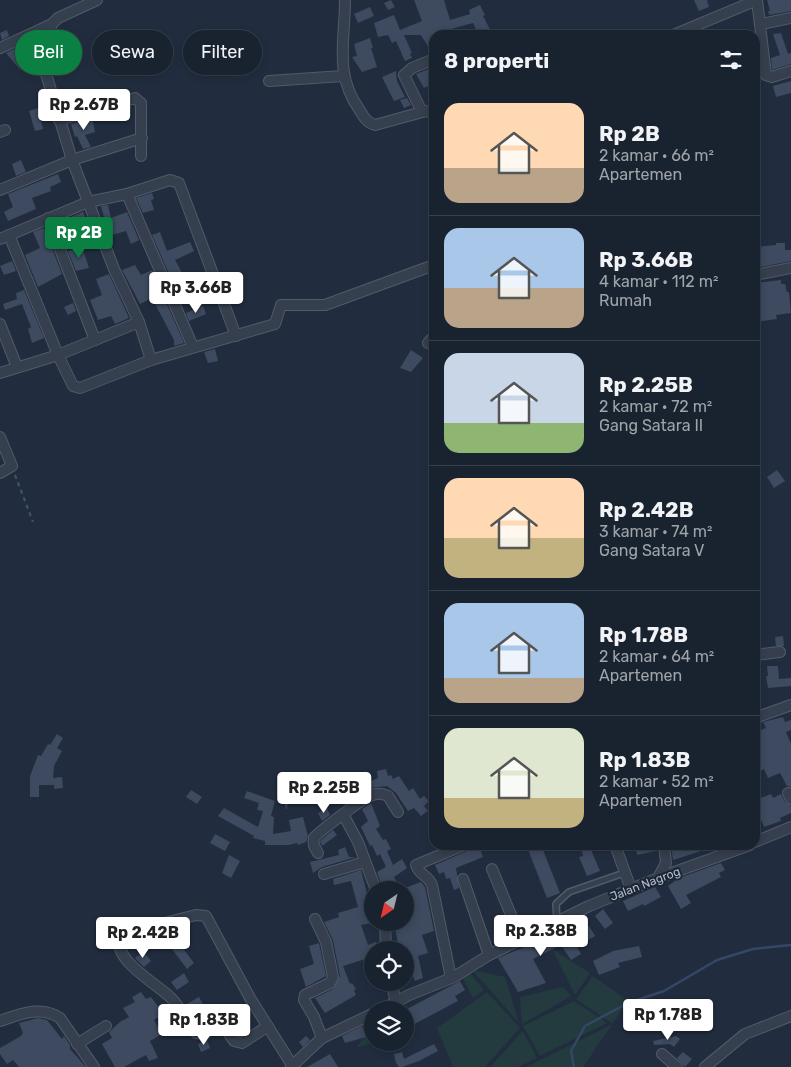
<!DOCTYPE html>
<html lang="id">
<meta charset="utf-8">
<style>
body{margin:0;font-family:Rubik,sans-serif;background:#262f3b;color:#f1f3f6;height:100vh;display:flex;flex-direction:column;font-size:19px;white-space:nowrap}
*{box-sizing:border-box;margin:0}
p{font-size:16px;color:#9fa4aa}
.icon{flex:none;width:28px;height:28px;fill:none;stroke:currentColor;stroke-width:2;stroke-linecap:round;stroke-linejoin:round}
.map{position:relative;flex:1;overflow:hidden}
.drawer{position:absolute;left:429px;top:30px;width:331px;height:820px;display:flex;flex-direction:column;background:#19222f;border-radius:15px;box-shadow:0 2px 8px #0003,0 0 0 1px #373f4b}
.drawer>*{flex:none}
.banner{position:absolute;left:15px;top:30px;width:339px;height:45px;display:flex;gap:10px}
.needle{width:32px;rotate:215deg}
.buttons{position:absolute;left:364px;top:881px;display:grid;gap:10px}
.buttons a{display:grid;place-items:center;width:50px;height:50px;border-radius:50%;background:#19222f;box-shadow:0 2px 8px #0003,0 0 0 1px #373f4b;font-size:25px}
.price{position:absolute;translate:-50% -42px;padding:0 11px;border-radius:5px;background:#fff;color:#222;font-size:16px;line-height:32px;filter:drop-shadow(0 1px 2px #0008)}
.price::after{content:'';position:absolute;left:50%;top:30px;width:15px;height:11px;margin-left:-8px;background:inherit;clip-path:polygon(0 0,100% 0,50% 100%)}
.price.on{background:#0b8043;color:#fff}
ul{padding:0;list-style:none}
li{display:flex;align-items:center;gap:15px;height:125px;padding:0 15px}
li+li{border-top:1px solid #373f4b}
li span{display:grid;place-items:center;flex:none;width:140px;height:100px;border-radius:15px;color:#555}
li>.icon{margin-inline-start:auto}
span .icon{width:60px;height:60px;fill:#fffc;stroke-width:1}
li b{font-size:21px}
h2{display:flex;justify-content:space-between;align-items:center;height:60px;padding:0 15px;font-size:21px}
.tag{padding:0 18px;border-radius:22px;background:#19222f;box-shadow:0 2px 8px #0003,0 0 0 1px #373f4b;font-size:18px;line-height:45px}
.tag.on{background:#0b8043;color:#fff}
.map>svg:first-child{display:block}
.green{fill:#233b3f}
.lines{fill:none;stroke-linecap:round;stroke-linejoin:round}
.stream{stroke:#344767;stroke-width:2.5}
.building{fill:#3d4a5f}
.lane-casing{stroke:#515a69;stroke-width:8}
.street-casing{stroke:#515a69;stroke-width:12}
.path{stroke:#41585d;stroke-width:2;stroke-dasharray:4 4;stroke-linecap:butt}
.lane{stroke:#363f4e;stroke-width:5}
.street{stroke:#363f4e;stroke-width:10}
.labels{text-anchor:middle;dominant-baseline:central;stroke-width:4;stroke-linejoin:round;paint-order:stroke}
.street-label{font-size:12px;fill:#b1baca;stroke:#1b2433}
</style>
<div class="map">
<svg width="791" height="1067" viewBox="0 0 791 1067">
<rect width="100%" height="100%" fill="#212d3f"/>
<!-- green -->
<g class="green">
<path d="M552,949L590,973L575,995Z"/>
<path d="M472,970L505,977L519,1023Z"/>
<path d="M469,972L484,990L473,998L462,977Z"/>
<path d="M593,976L628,1001L583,1067H526L613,1024L576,999Z"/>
<path d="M563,987L571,996L522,1024L520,997Z"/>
<path d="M487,992L520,1028L485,1067H453L437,1028Z"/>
<path d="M574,1001L607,1023L540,1056L523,1026Z"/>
<path d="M371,1027L372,1042L375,1043L357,1047Z"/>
<path d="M523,1031L537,1058L518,1067H490Z"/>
</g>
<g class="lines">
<!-- stream -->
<path class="stream" d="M574,1067L571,1051L585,1026L628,1003L664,991L717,960L753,949L791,945"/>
</g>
<!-- building -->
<g class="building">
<path d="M391,0L395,7L388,10L384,3Z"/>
<path d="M414,0H444L450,20L470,14L469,10L480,5L485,15L483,16L493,35H479L473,23L444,31L445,35H434V52L432,53L421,35H404L412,53L410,54L412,58L405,61L396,41L392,43L388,35L378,37L374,23L394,15L400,30L422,21Z"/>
<path d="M694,0H707L709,7L699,11Z"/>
<path d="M767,0H791V11L769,15L768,11H770Z"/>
<path d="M370,7L374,16L358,23L354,14Z"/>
<path d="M7,30L9,36L2,40L0,33Z"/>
<path d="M781,33L788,54L791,53V64L772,70L771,58L780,55L773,34Z"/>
<path d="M370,38L373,48H371L377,67L362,72L352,57L357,56L354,44Z"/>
<path d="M19,48L24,54L18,60L21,71L6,53L14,49L15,52Z"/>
<path d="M434,67V83L424,88L416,74Z"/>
<path d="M396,71L397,81L405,97L394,101L382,77Z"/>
<path d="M791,81V93L776,97L773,86Z"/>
<path d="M407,98L411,105L404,108L400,100Z"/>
<path d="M38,108L43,129L35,131L29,111Z"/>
<path d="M92,118L95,132L85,135L91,147L83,149L77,136L75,137L71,124Z"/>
<path d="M21,160L26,172L16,176L12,164Z"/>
<path d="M58,174L61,182L50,187L51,191L32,198L36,209L8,221L4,212L13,207L8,194Z"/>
<path d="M152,193L154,199L151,200L154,210L143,213L136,198Z"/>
<path d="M108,205L111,218L127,212L139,240L131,244L126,231L109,236L101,206Z"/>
<path d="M83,212L87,222L74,227L71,217Z"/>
<path d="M44,228L62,274L38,287L25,255L40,248L33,232Z"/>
<path d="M160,232L167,251L190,242L194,251L175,260L185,278L189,276L194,286L178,294L152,235Z"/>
<path d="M776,243H785V250H791V261L755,268V247L776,245Z"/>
<path d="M82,247L89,268L76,271L68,251Z"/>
<path d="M12,261L16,271L4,275L0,266Z"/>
<path d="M135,265L141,275L152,270L184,343L174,346V340L152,298L140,304L122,270Z"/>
<path d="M109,274L129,318L115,324L111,316L98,320L90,300L102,295L96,279Z"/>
<path d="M781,280V284H785L787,292H789L791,313L776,315L777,319L755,322V296L757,295L755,283Z"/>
<path d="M24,290L44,338L32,343L28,329L31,327L22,304L5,310L3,304L17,299L16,293Z"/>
<path d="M213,294L215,301L195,307L193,301Z"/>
<path d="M73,303L76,311L68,315L64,307Z"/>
<path d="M203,306L206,314L189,321L186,313Z"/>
<path d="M215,349L218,361L208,363L204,352Z"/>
<path d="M411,350L423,358L411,372L400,368Z"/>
<path d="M777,470L785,481L774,488L767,477Z"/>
<path d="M783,636L784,646H776L775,637Z"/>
<path d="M767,666H778L779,679L791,678V686L768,688L766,676H768Z"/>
<path d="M783,717L785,722L791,720V730L786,732L791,744V787L787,786L780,773L768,778L764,769L755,774V732L766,728L763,722Z"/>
<path d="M57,734L63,738L57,748L62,751L54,766L53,778L62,777L63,788L54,789V785H39V797H30V776L38,755L41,756L48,744L50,745Z"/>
<path d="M386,769L388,776L391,775L393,779L399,776L409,791L413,788L420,799L424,796L429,801L424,806L428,811L421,816L414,808L408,811L396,793L387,786L370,788L355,797L347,781L356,778L359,786L378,778L377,771Z"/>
<path d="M281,788H289L287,809H286Z"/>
<path d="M191,790L202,797L197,804L186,797Z"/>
<path d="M247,791L275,801L271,816L274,817L273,834L291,831L289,820L303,817L308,836L306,842L298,845L297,843L289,845H265V841L253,838L254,836L218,816L224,808L258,827L263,811L257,810L259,803L244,798Z"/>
<path d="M771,794L773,798L781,794L785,802L791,806V813L780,818L781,821L764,827L759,814L755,815V800Z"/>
<path d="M371,803L380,826L376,829L383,840L386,839L391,849L387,851L393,865L402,859L407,868L394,877L401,890H383L377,872L386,867L380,854L377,856L372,845L370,846L361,827L368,821L362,809Z"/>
<path d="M327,808L330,815L322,821L318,813Z"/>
<path d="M333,830L337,835L322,846L320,841Z"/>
<path d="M215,834L230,842L225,851L210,843Z"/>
<path d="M471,845H479L483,857L456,868L459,888L454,890L450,878L446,879L444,872L439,874L435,865L467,851Z"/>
<path d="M531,845H541L560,893L547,898L527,847Z"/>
<path d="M580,845H589L600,871L587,876L579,857L583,856Z"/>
<path d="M635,845H654L656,851L637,855Z"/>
<path d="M671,845H677V849L696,845L717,846L673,860Z"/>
<path d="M345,847L349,857H356L322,867L313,873L310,862L339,855L338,850Z"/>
<path d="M229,855L240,861L231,878L222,873Z"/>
<path d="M721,863L725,870L719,873L721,877L686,895L691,903L681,909L668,886L679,878Z"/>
<path d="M361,870L372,913V923L361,925L368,945L376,942L379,950H372V957L343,966L350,984L352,983L356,989L354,990L356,995L325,1013L315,998L333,989L340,976L333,940L324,922L339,917L338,913L358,907L351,881L334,885L333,879Z"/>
<path d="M421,882L425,887L434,931L422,935L428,953L418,956L423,978L415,981L413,976L405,979V950H399L394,922H405V888Z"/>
<path d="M655,887L661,897L644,906L643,904L628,911L623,901Z"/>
<path d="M603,909L613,923L605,929L595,916Z"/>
<path d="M566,925L569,932L574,929L577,934L589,926L595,936L577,947L581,954L571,960L561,945L533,959L546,983L518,992L498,958L556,934L554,931Z"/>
<path d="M179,943L194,963L187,969L172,949Z"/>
<path d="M319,943L326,976L306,987L300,969L314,964L309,946Z"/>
<path d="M639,946L642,957L618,963L620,967L599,975L593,961L613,951Z"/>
<path d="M143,951L151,961L144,967L135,958Z"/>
<path d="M184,973L189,982L177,990L171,982Z"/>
<path d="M460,981L465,990L455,996L458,1001L405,1029V1010Z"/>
<path d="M141,992L146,999L151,997L164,1014L154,1020L162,1034L150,1041L158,1058L149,1061L146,1055L124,1067H115L102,1044L112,1038L109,1032L120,1022L129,1017L123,1008L135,1002L132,997Z"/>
<path d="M199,997L205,1008L192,1015L185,1005Z"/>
<path d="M246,1006L251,1014L239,1021L242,1026L234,1030L224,1018Z"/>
<path d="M38,1018L47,1020L62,1039L64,1036L70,1045V1049L86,1067H19L13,1060L7,1064L0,1054V1048L21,1036L23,1033L19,1023Z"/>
<path d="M362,1026L366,1037L345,1043L342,1036Z"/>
<path d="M306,1036L310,1040L303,1047L299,1042Z"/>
<path d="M676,1036L680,1039L674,1047L670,1044L654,1045L653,1041Z"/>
<path d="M207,1040L210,1048L201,1052L198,1044Z"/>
<path d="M434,1044L438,1051L419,1061L402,1067H399L396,1063L394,1054L402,1052L404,1059Z"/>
<path d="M683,1052L692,1059L685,1067L677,1058Z"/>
<path d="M330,1054L338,1067H307Z"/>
</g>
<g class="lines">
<defs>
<path id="lane" d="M557,921L556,904L569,892L624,873"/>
<g id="street">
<path d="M97,0L58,18L52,24L40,54L72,160L114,269L139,322L151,360"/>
<path d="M345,0C345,40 334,74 359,109C363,116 367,123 375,125L426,111L434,114"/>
<path d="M757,0L766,75L772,77L791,71"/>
<path d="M761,24L791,18"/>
<path d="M673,35L757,0"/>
<path d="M0,48L52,24"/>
<path d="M269,81L343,76"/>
<path d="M422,112L404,75L412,68L434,59"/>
<path d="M59,120L135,98L141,103V156"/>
<path d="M0,132L5,130"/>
<path d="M0,190L72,160L142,138"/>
<path d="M127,194L193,347"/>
<path d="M48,218L95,340"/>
<path d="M9,235L58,355L73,386L80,388L151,360L275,324L281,305H325L434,265"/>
<path d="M0,239L88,202L127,194L170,180L179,183L236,336"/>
<path d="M755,275L791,268"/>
<path d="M0,324L17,367"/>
<path d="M428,343L434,336"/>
<path d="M0,373L58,355L139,322"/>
<path d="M0,437L12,466L0,473"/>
<path d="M755,655L780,652"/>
<path d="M755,718L791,705"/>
<path d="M788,793L791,799"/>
<path d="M344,816L358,842L376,890"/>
<path d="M755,842L791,827"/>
<path d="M615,845L631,889"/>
<path d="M318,853C315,848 312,844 314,838C317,833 362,799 370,796C376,793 382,793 388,796L398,812"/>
<path d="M492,869L521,939"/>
<path d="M324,874L365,862"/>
<path d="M658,878L666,863L664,845"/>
<path d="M463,879L489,955"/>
<path d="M315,919L326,942L333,977L330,983L305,995L304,1000L314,1017L322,1038"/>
<path d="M385,922L386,950"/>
<path d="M451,978L432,885C429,876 419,875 416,865L464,845"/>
<path d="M391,982L396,1002"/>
<path d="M381,1010L409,995L454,977L489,955L589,906L658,878L750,845"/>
<path d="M0,1021C20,1014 41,1005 60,1018L94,1067"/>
<path d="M268,1026L242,1043L234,1041L223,1025L218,1024L204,1034L196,1033C188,1022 181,1008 171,998C159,985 103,955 124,933L196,915L206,916L250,998L292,1065"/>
<path d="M77,1044L106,1026"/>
<path d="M662,1054L677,1067"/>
<path d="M291,1067L322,1038L372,1014"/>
<path d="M705,1067L745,1034L791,1016"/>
</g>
</defs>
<!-- lane casing -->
<use href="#lane" class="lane-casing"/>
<!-- street casing -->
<use href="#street" class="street-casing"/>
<!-- path -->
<path class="path" d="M15,475L33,522"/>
<!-- lane -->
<use href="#lane" class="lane"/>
<!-- street -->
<use href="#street" class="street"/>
</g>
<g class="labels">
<!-- street labels -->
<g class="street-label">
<text transform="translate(645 884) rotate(-21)">Jalan Nagrog</text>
</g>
</g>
</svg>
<div class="buttons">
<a><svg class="needle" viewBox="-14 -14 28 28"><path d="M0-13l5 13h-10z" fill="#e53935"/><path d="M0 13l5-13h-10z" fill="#9fa4aa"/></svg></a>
<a><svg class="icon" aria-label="locate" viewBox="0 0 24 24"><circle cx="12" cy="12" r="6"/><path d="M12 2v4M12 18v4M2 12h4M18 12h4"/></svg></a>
<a><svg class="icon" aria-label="layers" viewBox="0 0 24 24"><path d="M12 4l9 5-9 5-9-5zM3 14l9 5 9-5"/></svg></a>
</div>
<b class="price" style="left:84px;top:131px">Rp 2.67B</b>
<b class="price on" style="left:79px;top:259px">Rp 2B</b>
<b class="price" style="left:196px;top:314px">Rp 3.66B</b>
<b class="price" style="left:324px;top:814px">Rp 2.25B</b>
<b class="price" style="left:541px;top:957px">Rp 2.38B</b>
<b class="price" style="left:143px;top:959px">Rp 2.42B</b>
<b class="price" style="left:668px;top:1041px">Rp 1.78B</b>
<b class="price" style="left:204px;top:1046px">Rp 1.83B</b>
<div class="banner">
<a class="tag on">Beli</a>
<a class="tag">Sewa</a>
<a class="tag">Filter</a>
</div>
<section class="drawer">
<h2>8 properti<svg class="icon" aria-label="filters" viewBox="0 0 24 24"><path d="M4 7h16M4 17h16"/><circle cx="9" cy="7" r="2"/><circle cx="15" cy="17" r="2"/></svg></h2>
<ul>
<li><span style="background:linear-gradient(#ffd9b3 65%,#b9a48a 0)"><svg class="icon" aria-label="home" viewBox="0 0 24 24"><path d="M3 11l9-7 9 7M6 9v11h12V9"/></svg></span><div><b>Rp 2B</b><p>2 kamar · 66 m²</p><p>Apartemen</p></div></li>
<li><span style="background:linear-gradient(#a9c7e8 60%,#b9a48a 0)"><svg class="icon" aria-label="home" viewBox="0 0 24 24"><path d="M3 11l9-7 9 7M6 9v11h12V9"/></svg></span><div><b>Rp 3.66B</b><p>4 kamar · 112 m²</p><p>Rumah</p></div></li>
<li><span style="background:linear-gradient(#c9d6e8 70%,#8fb573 0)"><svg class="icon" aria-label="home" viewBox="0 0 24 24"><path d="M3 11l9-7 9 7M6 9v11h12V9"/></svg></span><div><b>Rp 2.25B</b><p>2 kamar · 72 m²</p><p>Gang Satara II</p></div></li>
<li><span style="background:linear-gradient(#ffd9b3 60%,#c2b280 0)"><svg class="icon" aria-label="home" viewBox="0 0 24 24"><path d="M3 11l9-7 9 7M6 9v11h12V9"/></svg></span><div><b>Rp 2.42B</b><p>3 kamar · 74 m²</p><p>Gang Satara V</p></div></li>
<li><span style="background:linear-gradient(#a9c7e8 75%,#b9a48a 0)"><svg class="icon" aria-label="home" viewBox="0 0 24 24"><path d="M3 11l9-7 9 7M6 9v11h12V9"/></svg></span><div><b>Rp 1.78B</b><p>2 kamar · 64 m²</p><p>Apartemen</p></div></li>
<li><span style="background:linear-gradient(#dfe7d0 70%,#c2b280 0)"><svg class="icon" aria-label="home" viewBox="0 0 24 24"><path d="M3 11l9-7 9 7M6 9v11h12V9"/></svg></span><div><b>Rp 1.83B</b><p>2 kamar · 52 m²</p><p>Apartemen</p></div></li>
</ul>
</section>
</div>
